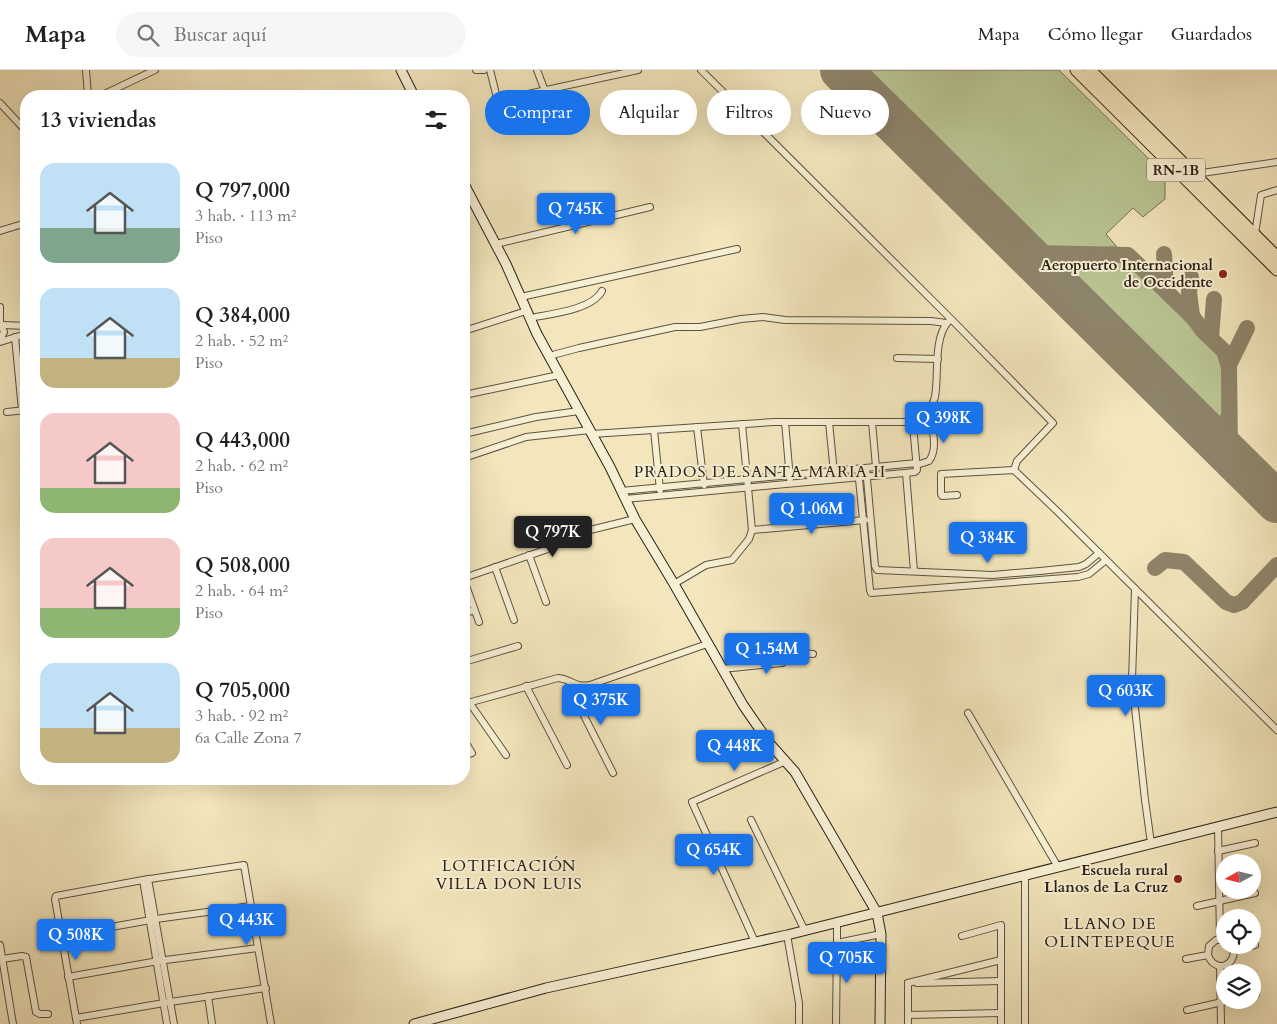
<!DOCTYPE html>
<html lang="es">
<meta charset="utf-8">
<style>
body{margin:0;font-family:Cardo,serif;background:#f6f6f6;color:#202124;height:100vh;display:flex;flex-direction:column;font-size:19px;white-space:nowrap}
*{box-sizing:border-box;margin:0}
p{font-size:16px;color:#757577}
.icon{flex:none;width:28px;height:28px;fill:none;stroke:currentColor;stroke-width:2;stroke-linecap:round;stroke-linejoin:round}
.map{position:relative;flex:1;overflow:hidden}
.details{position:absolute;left:20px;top:20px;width:450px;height:695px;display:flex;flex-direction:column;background:#fff;border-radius:20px;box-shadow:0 5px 20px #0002}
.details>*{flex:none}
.top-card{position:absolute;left:485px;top:20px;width:475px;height:45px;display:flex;gap:10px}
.needle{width:32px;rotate:262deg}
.fabs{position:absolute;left:1216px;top:784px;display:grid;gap:10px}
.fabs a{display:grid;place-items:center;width:45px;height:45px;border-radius:50%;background:#fff;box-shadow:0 5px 20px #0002;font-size:25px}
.price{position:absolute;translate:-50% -42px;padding:0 11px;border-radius:5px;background:#1a73e8;color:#fff;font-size:16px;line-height:32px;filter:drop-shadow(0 1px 2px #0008)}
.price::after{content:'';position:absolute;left:50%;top:30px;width:15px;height:11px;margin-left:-8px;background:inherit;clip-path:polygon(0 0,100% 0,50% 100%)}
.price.active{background:#222;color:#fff}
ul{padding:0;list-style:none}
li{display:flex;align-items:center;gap:15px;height:125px;padding:0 20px}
li span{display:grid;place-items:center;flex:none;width:140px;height:100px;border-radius:15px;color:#555}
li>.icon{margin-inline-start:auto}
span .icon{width:60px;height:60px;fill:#fffc;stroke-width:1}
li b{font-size:21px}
h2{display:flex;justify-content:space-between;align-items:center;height:60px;padding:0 20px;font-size:21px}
.pill{padding:0 18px;border-radius:22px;background:#fff;box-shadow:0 5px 20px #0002;font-size:18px;line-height:45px}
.pill.active{background:#1a73e8;color:#fff}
header{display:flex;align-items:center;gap:30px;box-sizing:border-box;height:70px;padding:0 25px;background:#fff;border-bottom:1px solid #e0e0e0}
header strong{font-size:24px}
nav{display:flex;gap:28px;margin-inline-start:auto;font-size:18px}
.search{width:350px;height:45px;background:#f6f6f6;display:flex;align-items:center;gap:12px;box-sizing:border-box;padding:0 18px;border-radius:28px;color:#757577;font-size:19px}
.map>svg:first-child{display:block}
.green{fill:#b9c592;stroke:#727355}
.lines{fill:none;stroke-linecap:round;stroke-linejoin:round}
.taxiway{stroke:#8e846a;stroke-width:16}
.runway{stroke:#8e846a;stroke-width:42}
.street-casing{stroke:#5c5241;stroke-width:8}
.secondary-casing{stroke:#2a2118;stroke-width:11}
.highway-casing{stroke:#2a2118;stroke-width:13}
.street{stroke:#f7efd3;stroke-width:6}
.secondary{stroke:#f7efd3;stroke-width:9}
.highway{stroke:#f3e6bc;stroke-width:11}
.poi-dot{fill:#8f2418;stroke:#f7efd3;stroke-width:2}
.labels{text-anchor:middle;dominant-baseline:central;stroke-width:4;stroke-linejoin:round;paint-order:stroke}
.shield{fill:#f7efd3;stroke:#685f50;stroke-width:1}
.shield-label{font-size:14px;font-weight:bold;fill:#2a2118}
.poi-label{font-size:15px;font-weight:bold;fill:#2a2118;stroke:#f7efd3;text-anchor:end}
.neighbourhood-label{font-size:16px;letter-spacing:1px;fill:#2a2118;stroke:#f7efd3}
</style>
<header>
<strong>Mapa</strong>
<div class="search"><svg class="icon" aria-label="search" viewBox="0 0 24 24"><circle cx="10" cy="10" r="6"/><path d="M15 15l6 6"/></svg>Buscar aquí</div>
<nav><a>Mapa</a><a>Cómo llegar</a><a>Guardados</a></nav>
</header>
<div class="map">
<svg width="1277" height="954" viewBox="0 0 1277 954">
<rect width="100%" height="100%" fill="#f3e6bc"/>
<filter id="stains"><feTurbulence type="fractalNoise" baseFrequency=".004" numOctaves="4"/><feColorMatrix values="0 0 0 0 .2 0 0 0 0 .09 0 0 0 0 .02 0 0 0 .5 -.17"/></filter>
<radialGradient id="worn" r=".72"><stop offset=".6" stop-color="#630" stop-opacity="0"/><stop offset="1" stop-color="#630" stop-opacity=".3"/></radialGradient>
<!-- green -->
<g class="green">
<path d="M855,0H1059L1165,105V129L1143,147L1133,138L1106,164L1117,177L1046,179L1036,177L1025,168Z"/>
<path d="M1069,190H1113L1128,194L1217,282L1222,300V342L1220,348L1213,351L1207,349L1063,206L1061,200L1062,194Z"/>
</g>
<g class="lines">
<!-- taxiway -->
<g class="taxiway">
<path d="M1005,163L1020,175L1037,183L1128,185L1192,246L1203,261L1224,281L1229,295L1230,378L1232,385L1239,394"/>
<path d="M1164,184L1166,220"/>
<path d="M1191,207L1189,222L1192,246"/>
<path d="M1059,215C1052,207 1047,198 1053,188L1062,184"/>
<path d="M1211,268L1214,229"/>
<path d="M1229,295L1247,258"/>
<path d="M1199,354C1209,359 1216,361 1226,356L1229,348"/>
<path d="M1155,498L1165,490L1184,492L1226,532L1234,535L1242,532L1277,495"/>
</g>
<!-- runway -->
<path class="runway" d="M841,0L1277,432"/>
<defs>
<g id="street">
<path d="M86,0L88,26"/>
<path d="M476,0H484"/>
<path d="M490,0L497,28L500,30L638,0"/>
<path d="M537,0L545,21"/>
<path d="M701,0L951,249L1053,353L1017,391L1014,400"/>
<path d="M100,26L155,0"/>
<path d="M0,33L26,61"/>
<path d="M26,72V76"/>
<path d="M1195,104L1277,92"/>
<path d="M0,161L26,153"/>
<path d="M1255,164L1261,125L1277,120"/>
<path d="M496,174L650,137"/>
<path d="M521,227L737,179"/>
<path d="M0,237V251"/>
<path d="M530,248C550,244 592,240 602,221"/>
<path d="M0,252L4,262L0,270"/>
<path d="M3,255L26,256"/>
<path d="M464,261L526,241"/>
<path d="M15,267L22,340"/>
<path d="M0,272L26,264"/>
<path d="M23,286L26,296"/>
<path d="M549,286L579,278L675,257H700L741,249L763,247L785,250L931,251L946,253"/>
<path d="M897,288L938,289"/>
<path d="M464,325L559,305"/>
<path d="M7,342L26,340"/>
<path d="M785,352L790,409"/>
<path d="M829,352L834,403"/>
<path d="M872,352L876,397"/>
<path d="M697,357L704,415"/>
<path d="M654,360L660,420"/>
<path d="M464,364L536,347L579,341"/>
<path d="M592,364L774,352H909L913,355L917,400L915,402L625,429"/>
<path d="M464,388L526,367L590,360"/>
<path d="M917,395L929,391C940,376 929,355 932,338C932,334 934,330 935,327C939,305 933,269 948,252"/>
<path d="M866,398L875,496L877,500L992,505L1040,501L1079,497L1086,494L1099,483"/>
<path d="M858,399L870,520L871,523L1078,507L1089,504L1106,490"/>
<path d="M906,403L914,501"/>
<path d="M621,421L917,393"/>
<path d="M957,425L942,426L941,424V404L1014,400L1058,442L1277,660"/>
<path d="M752,460L865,450"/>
<path d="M529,485L546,532"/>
<path d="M495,497L514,550"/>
<path d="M464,508L545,480L582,462L635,449"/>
<path d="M464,510L479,552"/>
<path d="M674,514L706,495L732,490L749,469L752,460L742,354"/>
<path d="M1135,519L1132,610L1145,730L1151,773"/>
<path d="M464,544L474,540"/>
<path d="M464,592L518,576"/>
<path d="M722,599L782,593C790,588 803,582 813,584"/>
<path d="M570,612L571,620L613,703"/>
<path d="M526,616L567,695"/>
<path d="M469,632L506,685"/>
<path d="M464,634L558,608C572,609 574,618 590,615L707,574"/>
<path d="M968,643L1058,797"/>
<path d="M464,670L472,683L464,686"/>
<path d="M751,750L805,861"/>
<path d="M1218,757L1220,869"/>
<path d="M1218,781L1255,773"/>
<path d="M1025,805V954"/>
<path d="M148,809L174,954"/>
<path d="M143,810L167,954"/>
<path d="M1197,836L1255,823"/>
<path d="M837,853V873L881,864"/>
<path d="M787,865L799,933V954"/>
<path d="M61,866L156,849L251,836"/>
<path d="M962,866L1001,855V954"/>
<path d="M1225,870H1216L1209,876L1208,885C1215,905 1240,895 1232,875"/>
<path d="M755,872L692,732L786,691"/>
<path d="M0,875L13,954"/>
<path d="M1234,879L1255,875"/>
<path d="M2,889L22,886L26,887L36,942L40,944H48"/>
<path d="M1186,889L1208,885"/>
<path d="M1220,896L1221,954"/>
<path d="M68,907L158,891L258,878"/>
<path d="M908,913L1001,890"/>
<path d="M917,913L1001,911"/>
<path d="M1252,925L1256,924"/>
<path d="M208,926L212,954"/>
<path d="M1187,940L1231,930"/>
<path d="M908,945L1001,943"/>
<path d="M76,948L170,932L266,918"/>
<path d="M77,954L55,829L56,826L143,810L244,795L271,954"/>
<path d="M836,954L837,873"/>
<path d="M908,954V913"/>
</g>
<g id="secondary">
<path d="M401,0L414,26"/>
<path d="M464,114L506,194L537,264L610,397L635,449L674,514L743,635L770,674L795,702L877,843L881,864L880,954"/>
<path d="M414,954L546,918L787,865L1277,742"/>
</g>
<g id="highway">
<path d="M1076,0L1277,200"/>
<path d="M1090,0L1277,187"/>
</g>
</defs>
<!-- street casing -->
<use href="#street" class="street-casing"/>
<!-- secondary casing -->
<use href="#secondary" class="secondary-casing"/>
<!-- highway casing -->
<use href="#highway" class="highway-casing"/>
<!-- street -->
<use href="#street" class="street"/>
<!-- secondary -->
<use href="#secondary" class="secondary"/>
<!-- highway -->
<use href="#highway" class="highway"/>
</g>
<!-- markers -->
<g class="poi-dot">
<circle cx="1223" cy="204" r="5"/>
<circle cx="1178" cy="809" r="5"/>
</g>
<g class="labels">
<!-- shield labels -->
<rect class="shield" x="1147" y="88.5" width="58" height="23" rx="4"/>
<g class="shield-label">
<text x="1176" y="100">RN-1B</text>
</g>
<!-- poi labels -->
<g class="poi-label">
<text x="1213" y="195">Aeropuerto Internacional<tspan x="1213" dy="17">de Occidente</tspan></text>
<text x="1168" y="800">Escuela rural<tspan x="1168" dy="17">Llanos de La Cruz</tspan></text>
</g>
<!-- neighbourhood labels -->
<g class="neighbourhood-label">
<text x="760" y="402">PRADOS DE SANTA MARIA II</text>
<text x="509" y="796">LOTIFICACIÓN<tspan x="509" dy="18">VILLA DON LUIS</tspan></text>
<text x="1110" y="854">LLANO DE<tspan x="1110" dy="18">OLINTEPEQUE</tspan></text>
</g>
</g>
<rect width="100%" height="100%" filter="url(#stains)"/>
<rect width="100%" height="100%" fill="url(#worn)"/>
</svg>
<div class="fabs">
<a><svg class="needle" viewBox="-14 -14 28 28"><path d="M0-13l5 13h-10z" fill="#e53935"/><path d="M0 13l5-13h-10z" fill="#757577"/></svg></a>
<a><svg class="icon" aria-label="locate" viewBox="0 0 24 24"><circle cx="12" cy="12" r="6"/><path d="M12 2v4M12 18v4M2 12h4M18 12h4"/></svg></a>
<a><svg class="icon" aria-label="layers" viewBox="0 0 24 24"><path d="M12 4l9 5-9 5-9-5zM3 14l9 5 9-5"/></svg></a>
</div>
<b class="price" style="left:576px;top:165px">Q 745K</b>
<b class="price" style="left:944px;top:374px">Q 398K</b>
<b class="price" style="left:812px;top:465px">Q 1.06M</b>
<b class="price active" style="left:553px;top:488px">Q 797K</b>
<b class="price" style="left:988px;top:494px">Q 384K</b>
<b class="price" style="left:767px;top:605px">Q 1.54M</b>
<b class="price" style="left:1126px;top:647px">Q 603K</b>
<b class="price" style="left:601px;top:656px">Q 375K</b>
<b class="price" style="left:735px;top:702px">Q 448K</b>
<b class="price" style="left:714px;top:806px">Q 654K</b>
<b class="price" style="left:247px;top:876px">Q 443K</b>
<b class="price" style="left:76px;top:891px">Q 508K</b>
<b class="price" style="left:847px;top:914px">Q 705K</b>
<div class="top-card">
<a class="pill active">Comprar</a>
<a class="pill">Alquilar</a>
<a class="pill">Filtros</a>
<a class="pill">Nuevo</a>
</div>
<section class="details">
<h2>13 viviendas<svg class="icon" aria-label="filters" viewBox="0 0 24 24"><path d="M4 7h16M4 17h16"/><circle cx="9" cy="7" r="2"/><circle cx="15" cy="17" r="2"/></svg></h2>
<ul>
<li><span style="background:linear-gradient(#bfe0f5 65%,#7fa58c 0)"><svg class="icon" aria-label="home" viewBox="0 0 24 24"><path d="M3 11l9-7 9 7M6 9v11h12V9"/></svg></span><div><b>Q 797,000</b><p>3 hab. · 113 m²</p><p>Piso</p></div></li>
<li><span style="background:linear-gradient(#bfe0f5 70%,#c2b280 0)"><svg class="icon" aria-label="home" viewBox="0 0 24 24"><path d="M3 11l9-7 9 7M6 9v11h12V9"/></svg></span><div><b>Q 384,000</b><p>2 hab. · 52 m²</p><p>Piso</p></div></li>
<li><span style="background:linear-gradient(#f6c9c9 75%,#8fb573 0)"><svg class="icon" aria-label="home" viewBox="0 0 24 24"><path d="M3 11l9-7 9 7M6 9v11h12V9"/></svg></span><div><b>Q 443,000</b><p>2 hab. · 62 m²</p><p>Piso</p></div></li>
<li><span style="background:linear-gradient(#f6c9c9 70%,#8fb573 0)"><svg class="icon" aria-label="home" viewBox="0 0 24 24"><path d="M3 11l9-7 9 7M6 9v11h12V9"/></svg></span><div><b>Q 508,000</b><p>2 hab. · 64 m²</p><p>Piso</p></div></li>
<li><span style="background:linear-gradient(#bfe0f5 65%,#c2b280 0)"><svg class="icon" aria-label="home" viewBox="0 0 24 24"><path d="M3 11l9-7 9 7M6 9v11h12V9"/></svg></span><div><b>Q 705,000</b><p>3 hab. · 92 m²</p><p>6a Calle Zona 7</p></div></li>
</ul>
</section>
</div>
